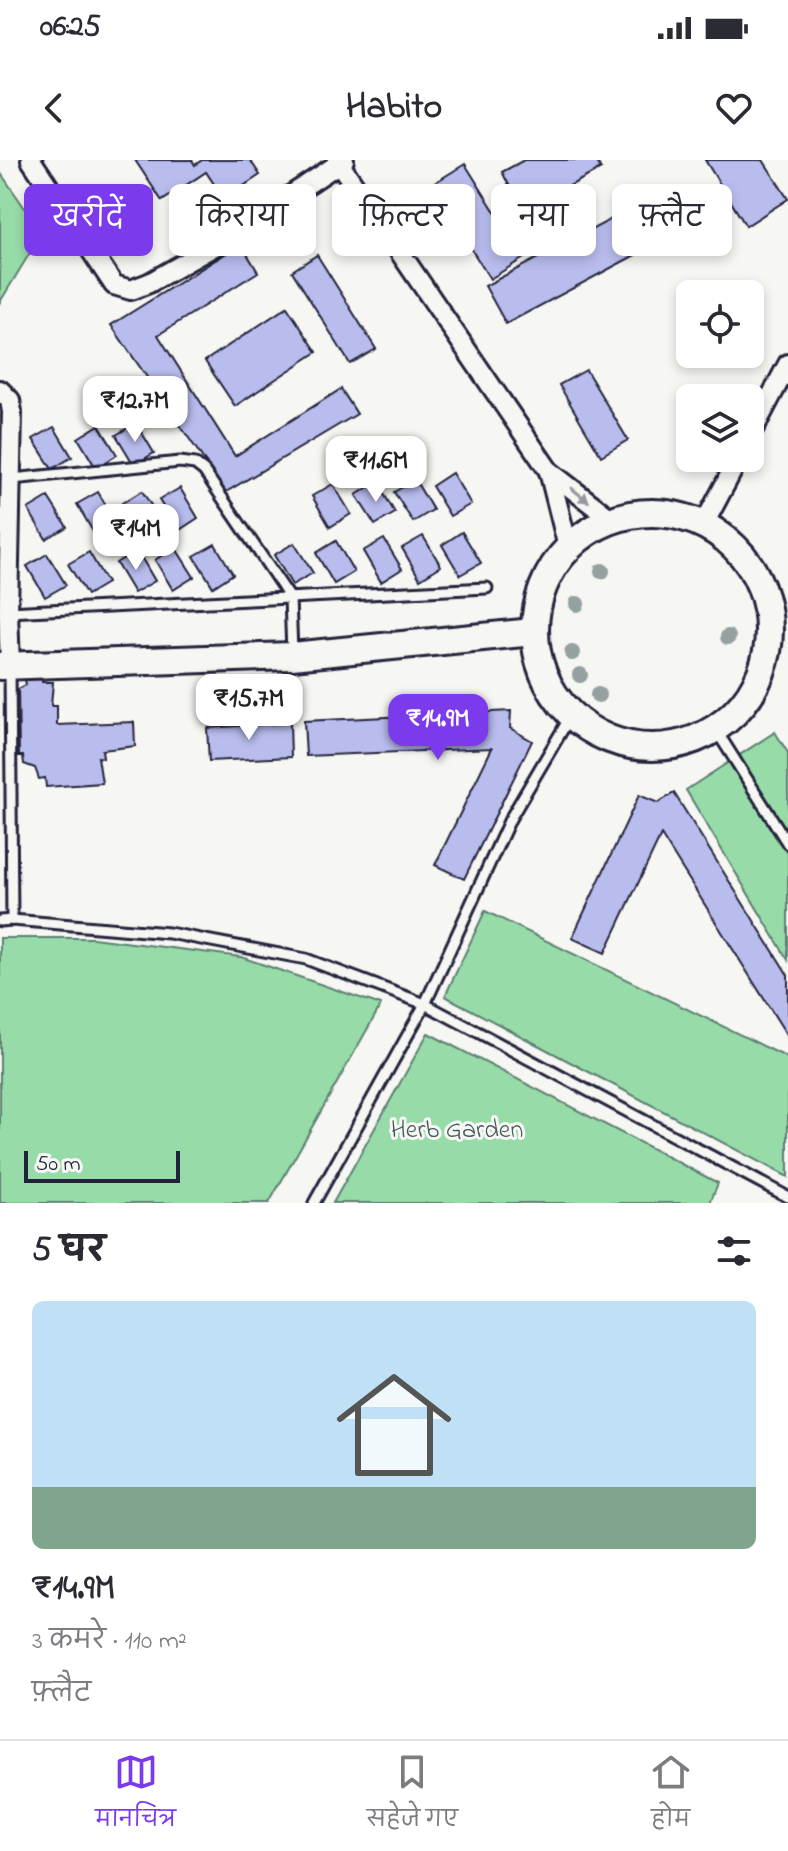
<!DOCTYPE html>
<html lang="hi">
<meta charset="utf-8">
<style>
body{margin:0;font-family:"Indie Flower","Playpen Sans Deva",sans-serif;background:#f7f7f7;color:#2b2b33;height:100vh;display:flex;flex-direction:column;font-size:30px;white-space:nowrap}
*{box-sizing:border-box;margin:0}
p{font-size:26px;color:#7c7c81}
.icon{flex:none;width:44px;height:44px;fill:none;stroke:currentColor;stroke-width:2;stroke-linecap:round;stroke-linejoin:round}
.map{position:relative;height:1043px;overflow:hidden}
.panel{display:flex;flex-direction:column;background:#fff;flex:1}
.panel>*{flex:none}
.hud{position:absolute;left:24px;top:24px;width:740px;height:72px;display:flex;gap:16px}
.fabs{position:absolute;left:676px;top:120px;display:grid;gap:16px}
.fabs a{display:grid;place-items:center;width:88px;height:88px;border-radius:12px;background:#fff;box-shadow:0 4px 12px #0003;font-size:40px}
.scale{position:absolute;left:24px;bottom:20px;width:156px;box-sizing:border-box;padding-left:8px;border:4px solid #22223b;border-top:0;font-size:22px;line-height:28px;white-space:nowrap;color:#22223b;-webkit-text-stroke:6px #f6f6f2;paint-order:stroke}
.price{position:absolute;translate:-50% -68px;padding:0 18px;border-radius:16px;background:#fff;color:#222;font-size:26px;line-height:52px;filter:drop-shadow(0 2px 4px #0008)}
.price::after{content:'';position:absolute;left:50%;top:48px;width:24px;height:18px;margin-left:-12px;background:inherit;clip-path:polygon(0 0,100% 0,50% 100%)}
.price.current{background:#7c3aed;color:#fff}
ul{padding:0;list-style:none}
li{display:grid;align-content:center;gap:16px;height:424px;padding:0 32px}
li+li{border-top:2px solid #e1e1e2}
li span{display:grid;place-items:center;height:248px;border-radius:12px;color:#555}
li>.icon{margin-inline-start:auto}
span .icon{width:144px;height:144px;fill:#fffc;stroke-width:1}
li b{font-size:34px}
h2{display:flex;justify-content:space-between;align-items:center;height:96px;padding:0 32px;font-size:34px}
.pill{padding:0 28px;border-radius:12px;background:#fff;box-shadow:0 4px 12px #0003;font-size:28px;line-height:72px}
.pill.current{background:#7c3aed;color:#fff}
.status{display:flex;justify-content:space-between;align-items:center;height:56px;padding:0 40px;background:#fff;direction:ltr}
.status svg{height:22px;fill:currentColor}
header{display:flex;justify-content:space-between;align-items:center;height:104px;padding:0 32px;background:#fff;font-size:36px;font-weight:700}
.tabs{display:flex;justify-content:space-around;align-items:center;height:112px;border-top:2px solid #e1e1e2;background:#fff;font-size:22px;color:#7c7c81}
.tabs a{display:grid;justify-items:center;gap:4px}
.tabs .current{color:#7c3aed}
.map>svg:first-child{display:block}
.green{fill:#97dca8;stroke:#5c7f72;stroke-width:2}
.building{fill:#b9bdee;stroke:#22223b;stroke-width:2}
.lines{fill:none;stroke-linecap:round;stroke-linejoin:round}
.lane-casing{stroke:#22223b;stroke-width:15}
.street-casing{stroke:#22223b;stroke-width:24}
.secondary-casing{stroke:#22223b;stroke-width:32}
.lane{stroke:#f6f6f2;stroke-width:9}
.street{stroke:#f6f6f2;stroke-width:18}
.secondary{stroke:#f6f6f2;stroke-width:26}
.tree{fill:#95a0a0}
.oneway{fill:#9797a0}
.labels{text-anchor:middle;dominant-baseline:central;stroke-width:6;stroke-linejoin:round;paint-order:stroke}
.park-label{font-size:26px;fill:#455a5c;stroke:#f6f6f2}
</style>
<div class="status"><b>06:25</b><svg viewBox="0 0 49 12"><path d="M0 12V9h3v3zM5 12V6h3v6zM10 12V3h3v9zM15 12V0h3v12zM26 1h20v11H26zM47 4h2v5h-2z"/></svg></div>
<header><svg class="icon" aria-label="back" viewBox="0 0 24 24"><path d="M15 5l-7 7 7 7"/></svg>Habito<svg class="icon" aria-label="heart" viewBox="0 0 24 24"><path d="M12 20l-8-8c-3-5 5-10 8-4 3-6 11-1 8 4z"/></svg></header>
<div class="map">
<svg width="788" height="1043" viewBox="0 0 788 1043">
<rect width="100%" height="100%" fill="#f6f6f2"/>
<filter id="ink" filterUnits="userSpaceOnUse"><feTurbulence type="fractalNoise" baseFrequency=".0125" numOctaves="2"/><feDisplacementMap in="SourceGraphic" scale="16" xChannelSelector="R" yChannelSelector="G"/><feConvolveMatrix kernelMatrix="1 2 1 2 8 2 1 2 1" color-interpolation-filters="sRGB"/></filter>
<g filter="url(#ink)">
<!-- green -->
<g class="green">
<path d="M0,12L42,73L0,142Z"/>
<path d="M775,572L788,593V800L686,630Z"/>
<path d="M485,751L788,898V1017L445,836Z"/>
<path d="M0,778H93L241,797L381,845L269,1043H0Z"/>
<path d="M428,873L718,1023L710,1043H333Z"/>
</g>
<!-- building -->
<g class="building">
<path d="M135,0H192L195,5L202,0H250L260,15L224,39L206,12L162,41Z"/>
<path d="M524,0H596L601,9L523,51L502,12Z"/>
<path d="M705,0H763L788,39L746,66Z"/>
<path d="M465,4L524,98L490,119L431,25Z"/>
<path d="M619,55L639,93L506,164L485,126Z"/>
<path d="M241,84L258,112L158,175L235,296L341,229L357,254L226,332L111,165Z"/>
<path d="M317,95L376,189L350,204L292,111Z"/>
<path d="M287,147L317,192L235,246L205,201Z"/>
<path d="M586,210L628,280L601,296L559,225Z"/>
<path d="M136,263L154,293L134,305L116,275Z"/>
<path d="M99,265L117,295L96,308L78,278Z"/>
<path d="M54,267L72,297L52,309L33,279Z"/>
<path d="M452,313L471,344L450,356L432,326Z"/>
<path d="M415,320L433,350L413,362L394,332Z"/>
<path d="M377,322L395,353L375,365L356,335Z"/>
<path d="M333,324L351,354L330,367L312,336Z"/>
<path d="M180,328L198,358L178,371L159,340Z"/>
<path d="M142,331L161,361L140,373L122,343Z"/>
<path d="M98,332L116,363L95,375L77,344Z"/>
<path d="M48,337L67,367L46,379L28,349Z"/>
<path d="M462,372L481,403L460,415L442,385Z"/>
<path d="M423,376L441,406L420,419L402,388Z"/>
<path d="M384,379L402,409L381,422L363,391Z"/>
<path d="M336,381L354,412L334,424L316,393Z"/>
<path d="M294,383L313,413L292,425L274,395Z"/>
<path d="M215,384L233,414L213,427L194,396Z"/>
<path d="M175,387L194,417L173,430L155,400Z"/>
<path d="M137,390L155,421L134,433L116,403Z"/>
<path d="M89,392L107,423L87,435L68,404Z"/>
<path d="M47,394L66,425L45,437L27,406Z"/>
<path d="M42,518V522H53L51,546H57V565L134,562L135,586L102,590L103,598L98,597L102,623L46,627L45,618L39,619L35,608L24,604L23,596H19L18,529L26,525L25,519Z"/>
<path d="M511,551L510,568L532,581L464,719L435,705L492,588L306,596L304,561Z"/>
<path d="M290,563L291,597L209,601L207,568Z"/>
<path d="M674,633L788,815V877L661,675L605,793L572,778L639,635L658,643Z"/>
</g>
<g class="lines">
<defs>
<g id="lane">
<path d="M12,319L180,302L195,304L204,311L290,438L292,493"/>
<path d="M8,452L487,428"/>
<path d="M10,507L12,760"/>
<path d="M716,570L788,684"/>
<path d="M0,761L12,760L169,773L306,799L425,844L788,1037"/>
<path d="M314,1043L425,844L510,659L570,557"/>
</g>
<g id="street">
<path d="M31,0L114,125L131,130L149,123L213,87L344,0"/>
<path d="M337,0L549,311L611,359"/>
<path d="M0,230L10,240L12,252L8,452L10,506"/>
<path d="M750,276L788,204"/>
<path d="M549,311L568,387"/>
<path d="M704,364L739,298"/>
</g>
<g id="secondary">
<circle cx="652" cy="470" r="117"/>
<path d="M0,506L292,496L533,472"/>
</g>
</defs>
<!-- lane casing -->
<use href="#lane" class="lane-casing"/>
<!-- street casing -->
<use href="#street" class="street-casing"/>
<!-- secondary casing -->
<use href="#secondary" class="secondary-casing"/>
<!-- lane -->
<use href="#lane" class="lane"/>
<!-- street -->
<use href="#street" class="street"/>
<!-- secondary -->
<use href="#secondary" class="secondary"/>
</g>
<!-- trees -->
<g class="tree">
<circle cx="602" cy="411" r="8"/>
<circle cx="577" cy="444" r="8"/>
<circle cx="728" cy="477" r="8"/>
<circle cx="572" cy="493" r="8"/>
<circle cx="580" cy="515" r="8"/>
<circle cx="598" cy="535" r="8"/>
</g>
<!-- one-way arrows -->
<defs><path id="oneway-solid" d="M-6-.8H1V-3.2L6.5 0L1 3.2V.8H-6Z" transform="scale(2)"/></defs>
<use class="oneway" href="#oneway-solid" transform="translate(580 335) rotate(38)"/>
</g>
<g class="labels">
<!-- park labels -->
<g class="park-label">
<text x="457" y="971">Herb Garden</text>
</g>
</g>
</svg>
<div class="fabs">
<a><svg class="icon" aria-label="locate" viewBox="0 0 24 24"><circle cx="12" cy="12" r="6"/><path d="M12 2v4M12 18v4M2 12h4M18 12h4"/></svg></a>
<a><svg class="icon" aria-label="layers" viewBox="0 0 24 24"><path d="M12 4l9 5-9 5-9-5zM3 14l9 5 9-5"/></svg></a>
</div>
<div class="scale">50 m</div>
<b class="price" style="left:135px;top:284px">₹12.7M</b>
<b class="price" style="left:376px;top:344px">₹11.6M</b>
<b class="price" style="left:136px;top:412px">₹14M</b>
<b class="price" style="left:249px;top:582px">₹15.7M</b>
<b class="price current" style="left:438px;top:602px">₹14.9M</b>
<div class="hud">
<a class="pill current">खरीदें</a>
<a class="pill">किराया</a>
<a class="pill">फ़िल्टर</a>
<a class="pill">नया</a>
<a class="pill">फ़्लैट</a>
</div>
</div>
<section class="panel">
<h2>5 घर<svg class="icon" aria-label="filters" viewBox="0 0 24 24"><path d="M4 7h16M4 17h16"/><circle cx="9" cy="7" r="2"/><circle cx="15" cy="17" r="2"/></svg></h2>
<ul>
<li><span style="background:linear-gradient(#bfe0f5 75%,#7fa58c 0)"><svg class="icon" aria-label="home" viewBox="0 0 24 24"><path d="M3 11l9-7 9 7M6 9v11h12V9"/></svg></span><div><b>₹14.9M</b><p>3 कमरे · 110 m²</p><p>फ़्लैट</p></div></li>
</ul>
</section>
<nav class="tabs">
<a class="current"><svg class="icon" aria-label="map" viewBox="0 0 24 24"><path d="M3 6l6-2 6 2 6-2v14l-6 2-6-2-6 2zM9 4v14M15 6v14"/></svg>मानचित्र</a>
<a><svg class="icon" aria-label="saved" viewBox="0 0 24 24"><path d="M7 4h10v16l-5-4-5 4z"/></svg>सहेजे गए</a>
<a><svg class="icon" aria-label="home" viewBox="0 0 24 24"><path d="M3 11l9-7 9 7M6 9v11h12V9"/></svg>होम</a>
</nav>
